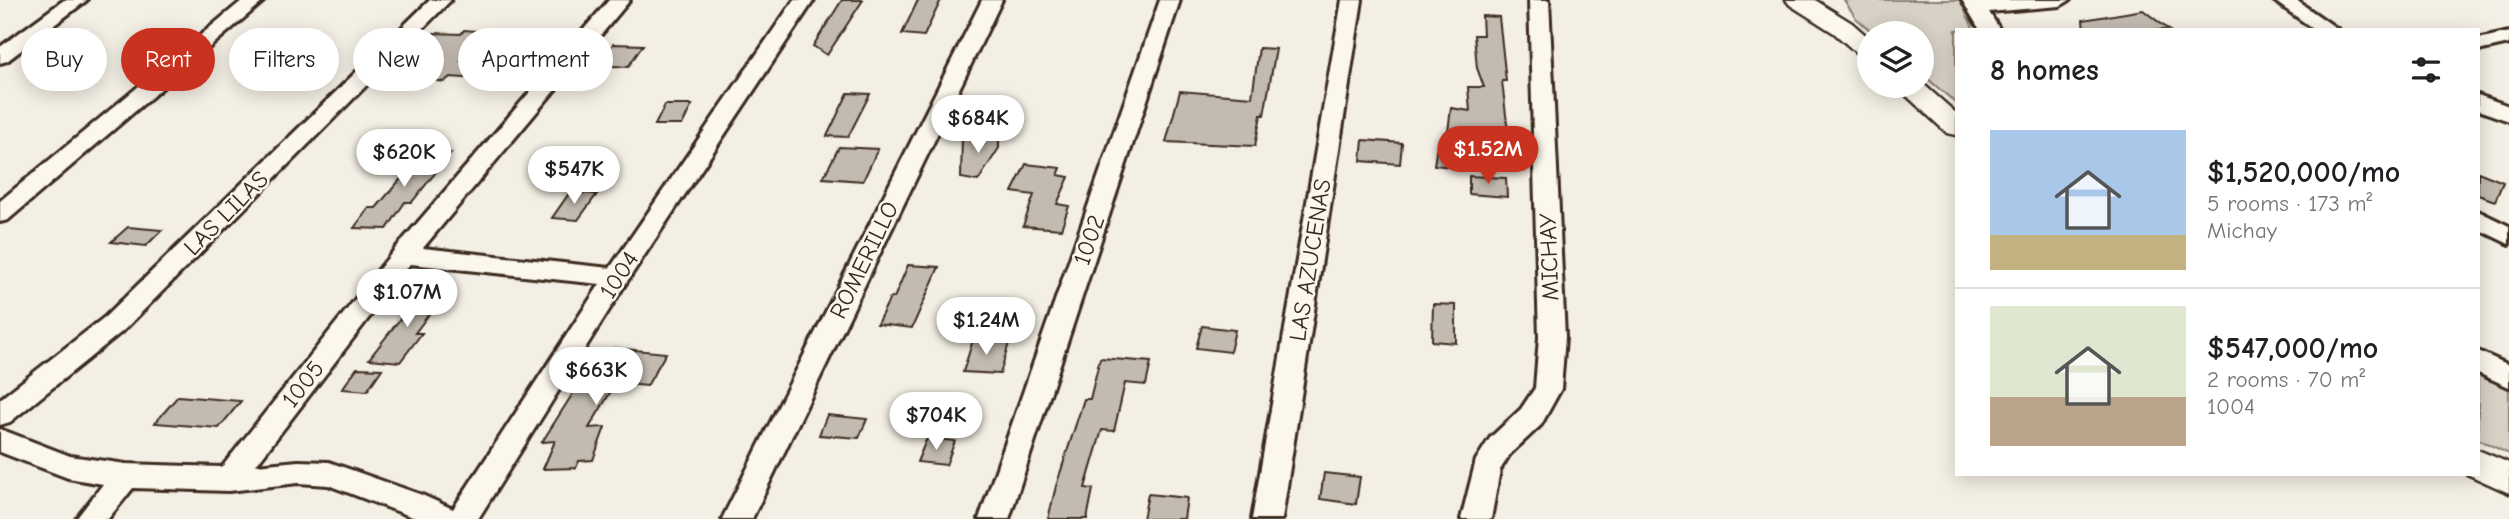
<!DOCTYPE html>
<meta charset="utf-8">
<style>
body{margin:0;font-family:"Comic Neue",sans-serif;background:#f2f2f2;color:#202124;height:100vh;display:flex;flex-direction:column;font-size:26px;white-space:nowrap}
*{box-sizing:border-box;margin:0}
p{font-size:23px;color:#757577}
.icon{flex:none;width:38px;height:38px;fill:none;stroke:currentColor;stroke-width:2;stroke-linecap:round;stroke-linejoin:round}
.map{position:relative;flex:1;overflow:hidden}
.drawer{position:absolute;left:1955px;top:28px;width:525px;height:448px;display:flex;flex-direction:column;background:#fff;border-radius:0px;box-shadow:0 4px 18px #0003}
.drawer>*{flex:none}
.banner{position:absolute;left:21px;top:28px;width:665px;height:63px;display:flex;gap:14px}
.fabs{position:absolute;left:1857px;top:21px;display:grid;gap:14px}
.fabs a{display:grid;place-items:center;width:77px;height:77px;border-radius:50%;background:#fff;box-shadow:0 4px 18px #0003;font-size:35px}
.price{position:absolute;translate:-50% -60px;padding:0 16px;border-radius:24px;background:#fff;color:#222;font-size:23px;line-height:46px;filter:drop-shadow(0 2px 4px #0008)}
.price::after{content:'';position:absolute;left:50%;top:42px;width:21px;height:16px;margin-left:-10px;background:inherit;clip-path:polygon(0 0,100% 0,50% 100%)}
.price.current{background:#c8321e;color:#fff}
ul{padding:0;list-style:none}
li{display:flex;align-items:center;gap:21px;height:175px;padding:0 35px}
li+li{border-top:2px solid #e0e0e0}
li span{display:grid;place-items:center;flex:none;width:196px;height:140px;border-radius:0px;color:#555}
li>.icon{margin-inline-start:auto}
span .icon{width:84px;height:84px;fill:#fffc;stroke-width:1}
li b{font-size:30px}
h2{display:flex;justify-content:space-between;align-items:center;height:84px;padding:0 35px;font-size:30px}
.tag{padding:0 24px;border-radius:32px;background:#fff;box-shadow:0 4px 18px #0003;font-size:24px;line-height:63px}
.tag.current{background:#c8321e;color:#fff}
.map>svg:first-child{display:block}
.green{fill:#d8d1c6;stroke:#8a7e72;stroke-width:2}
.building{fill:#c3bbb0;stroke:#3b2a1e;stroke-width:2}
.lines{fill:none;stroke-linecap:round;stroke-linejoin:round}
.minor-casing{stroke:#3b2a1e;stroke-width:6}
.major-casing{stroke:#3b2a1e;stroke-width:5}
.minor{fill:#fbf7ec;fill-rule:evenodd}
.major{fill:#fbf7ec;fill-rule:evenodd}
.labels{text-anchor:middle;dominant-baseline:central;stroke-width:5;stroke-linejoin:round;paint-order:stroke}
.street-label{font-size:24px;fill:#3b2a1e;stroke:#fbf7ec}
</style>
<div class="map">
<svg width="2509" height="519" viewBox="0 0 2509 519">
<rect width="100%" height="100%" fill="#f3efe4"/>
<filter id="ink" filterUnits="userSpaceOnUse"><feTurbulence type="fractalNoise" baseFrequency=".0143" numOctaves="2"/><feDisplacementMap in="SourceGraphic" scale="14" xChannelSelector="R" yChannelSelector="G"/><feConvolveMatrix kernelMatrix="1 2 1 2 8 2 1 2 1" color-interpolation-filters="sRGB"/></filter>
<g filter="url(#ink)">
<!-- green -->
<g class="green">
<path d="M1844,0H1960L1974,30H1956V103L1922,74V33H1873L1856,18Z"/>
<path d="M2478,368L2509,382V454L2478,439Z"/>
</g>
<!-- building -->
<g class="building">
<path d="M842,0H863L827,55L813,46Z"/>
<path d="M918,0H941L924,36L902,34Z"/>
<path d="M2143,10L2169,30H2084L2083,20Z"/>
<path d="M1482,16L1499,17L1506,81H1502L1508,132L1501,133L1500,130V133L1471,130L1467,169L1434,165L1437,146L1446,147L1451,108L1470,111L1468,87H1484L1477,68L1474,35H1483Z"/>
<path d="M464,30L487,32L461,61L508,63L494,80L450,77L444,82L401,75L430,50H419L434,33L461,34Z"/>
<path d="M613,44L643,45L628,67L597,65Z"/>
<path d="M1259,48L1276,49L1264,115H1261L1255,146L1166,142L1180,91L1252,97Z"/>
<path d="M848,93L870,94L848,137L827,136Z"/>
<path d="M665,105H692L682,125H655Z"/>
<path d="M999,134V148L978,181L961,178L962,137Z"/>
<path d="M1363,140L1402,143L1400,164L1361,161Z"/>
<path d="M839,147L878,149L863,181L823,178Z"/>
<path d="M414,150L451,153L412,202H405L387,229L354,228L369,208H376L411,167L400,166Z"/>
<path d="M1026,164L1061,168L1058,175L1069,177L1057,204L1069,206L1061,229L1023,226L1034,195L1012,192Z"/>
<path d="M2478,172L2503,182L2495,201L2478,195Z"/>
<path d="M1469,176L1506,178L1507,197L1469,194Z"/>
<path d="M570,192L597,194L578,220L552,218Z"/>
<path d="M128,227L162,230L146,246L111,242Z"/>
<path d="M908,265L939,267L912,328L877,324L890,298H894Z"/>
<path d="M421,292L444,294L415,333H422L400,362L369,359Z"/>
<path d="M1433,304L1456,305V343L1432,341Z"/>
<path d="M1202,326L1235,330L1230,352L1196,348Z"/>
<path d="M973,340L1009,343L1000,374L963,372Z"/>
<path d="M614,348L666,353L647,386L616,383L589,428L605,427L593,460L579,461L576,468L543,469L555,441L542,442L577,387L589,388Z"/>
<path d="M1100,358L1151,362L1146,385L1125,383L1114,431L1102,430L1085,488L1093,489L1087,519H1048L1056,486L1084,399H1090Z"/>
<path d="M357,368L382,369L367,391L342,389Z"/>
<path d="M178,396L241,401L219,428L155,423Z"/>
<path d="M827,415L867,419L859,438L819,435Z"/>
<path d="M927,438L955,441L946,465L917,462Z"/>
<path d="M1324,473L1360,477L1356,504L1320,499Z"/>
<path d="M1148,494L1187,498L1184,519H1143Z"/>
</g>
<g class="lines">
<defs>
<g id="minor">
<path d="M64,0H87L7,61L0,63V47Z"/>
<path d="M243,0H265L8,220L0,222V201Z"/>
<path d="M430,0H451L124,330L10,422L0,425V399L106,316Z"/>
<path d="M609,0H630L423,248L610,268L794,0H814L626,283L478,519H418L328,485L298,483L229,491L133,488L108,519H76L103,484L68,478L0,452V429L70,456L126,464L222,467L395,249ZM410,264L600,284L453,509L422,495L329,462L298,461L256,465Z"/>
<path d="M982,0H1002L752,519H722Z"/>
<path d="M1160,0H1180L1009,519H979Z"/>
<path d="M1342,0H1362L1282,519H1252Z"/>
<path d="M1529,0H1549L1565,337L1561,389L1541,425L1510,454L1500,470L1491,519H1461L1476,460L1490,438L1521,409L1535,388L1539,337Z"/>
<path d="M1962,0H2070L2060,6L1989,12L2000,30H1980Z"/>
<path d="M2273,0H2296L2339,30H2315Z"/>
<path d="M2509,32V44L2478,51V39Z"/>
<path d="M2478,95L2509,106V121L2478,110Z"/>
<path d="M2478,211L2509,226V244L2478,229Z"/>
<path d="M2478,351L2509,365V387L2478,373Z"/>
</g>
<g id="major">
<path d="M1786,0H1815L1852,23L1869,38V59L1860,56L1834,33L1790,5Z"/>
<path d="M1922,83L1956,113V135L1947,133L1896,86H1922Z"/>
<path d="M2478,450L2509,463V493L2467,474H2478Z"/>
</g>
</defs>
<!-- minor casing -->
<use href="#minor" class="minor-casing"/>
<!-- major casing -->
<use href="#major" class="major-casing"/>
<!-- minor -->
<use href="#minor" class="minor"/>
<!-- major -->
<use href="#major" class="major"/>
</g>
</g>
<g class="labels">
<!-- street labels -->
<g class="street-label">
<text transform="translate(226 213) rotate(-45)">LAS LILAS</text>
<text transform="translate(1089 240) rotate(-71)">1002</text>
<text transform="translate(1549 257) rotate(-92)">MICHAY</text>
<text transform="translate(864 260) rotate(-64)">ROMERILLO</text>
<text transform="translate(1310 260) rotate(-81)">LAS AZUCENAS</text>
<text transform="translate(619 275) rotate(-57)">1004</text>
<text transform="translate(303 384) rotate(-52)">1005</text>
</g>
</g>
</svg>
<div class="fabs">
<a><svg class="icon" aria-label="layers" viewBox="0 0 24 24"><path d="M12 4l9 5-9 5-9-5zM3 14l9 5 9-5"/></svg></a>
</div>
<b class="price" style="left:978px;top:155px">$684K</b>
<b class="price current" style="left:1488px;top:186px">$1.52M</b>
<b class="price" style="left:404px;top:189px">$620K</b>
<b class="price" style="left:574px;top:206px">$547K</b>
<b class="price" style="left:407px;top:329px">$1.07M</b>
<b class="price" style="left:986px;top:357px">$1.24M</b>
<b class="price" style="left:596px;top:407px">$663K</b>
<b class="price" style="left:936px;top:452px">$704K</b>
<div class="banner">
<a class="tag">Buy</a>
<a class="tag current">Rent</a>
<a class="tag">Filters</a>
<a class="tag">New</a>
<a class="tag">Apartment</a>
</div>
<section class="drawer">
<h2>8 homes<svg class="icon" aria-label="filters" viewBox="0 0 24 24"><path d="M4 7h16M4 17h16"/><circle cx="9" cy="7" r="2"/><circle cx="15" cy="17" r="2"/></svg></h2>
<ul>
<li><span style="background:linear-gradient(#a9c7e8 75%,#c2b280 0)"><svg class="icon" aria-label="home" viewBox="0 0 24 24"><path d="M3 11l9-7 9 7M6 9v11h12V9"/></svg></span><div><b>$1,520,000/mo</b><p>5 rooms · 173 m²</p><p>Michay</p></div></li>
<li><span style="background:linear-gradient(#dfe7d0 65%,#b9a48a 0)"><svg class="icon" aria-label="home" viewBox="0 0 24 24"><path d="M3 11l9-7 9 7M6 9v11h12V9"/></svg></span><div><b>$547,000/mo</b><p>2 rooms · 70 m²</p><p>1004</p></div></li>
</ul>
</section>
</div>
